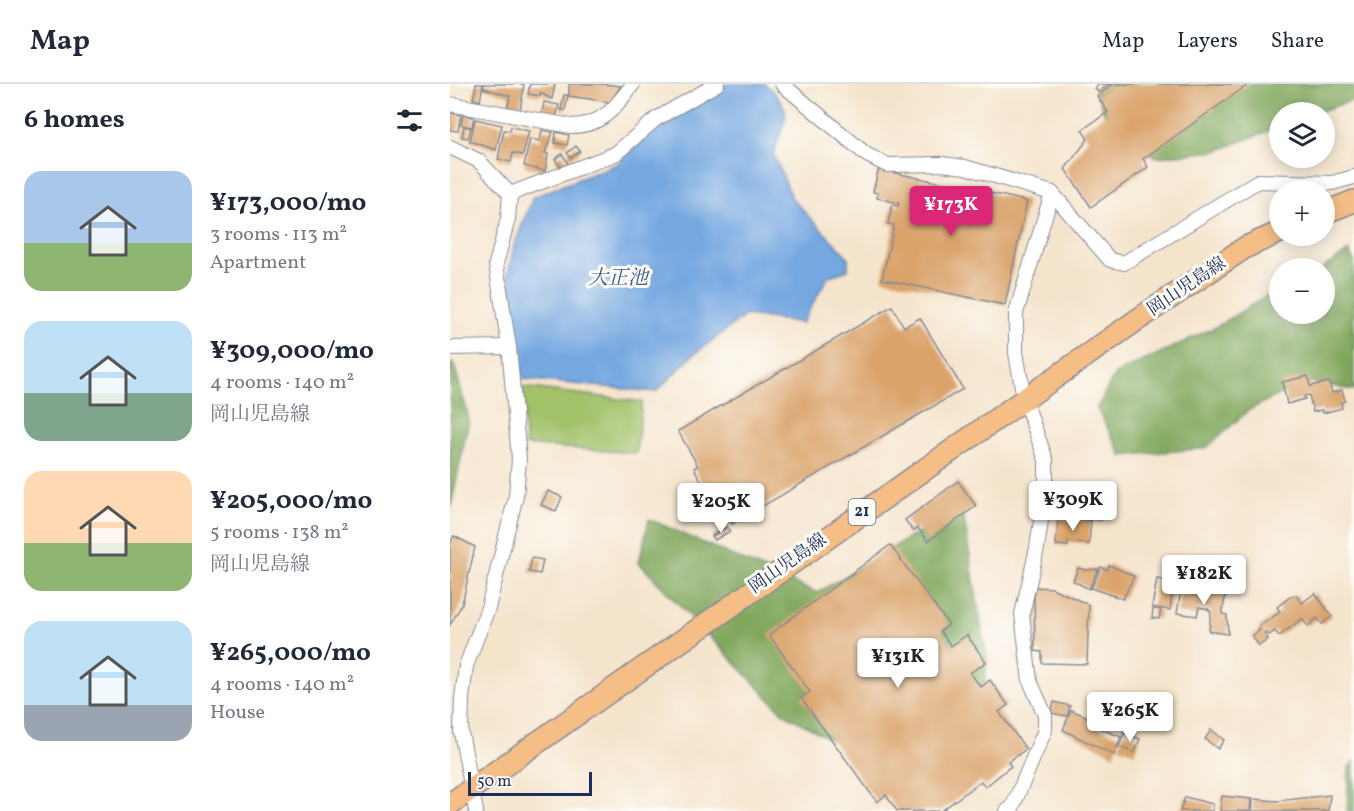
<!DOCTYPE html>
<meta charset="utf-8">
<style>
body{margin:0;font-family:Vollkorn,"Noto Serif JP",serif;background:#f6f6f7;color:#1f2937;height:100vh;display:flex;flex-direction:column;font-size:22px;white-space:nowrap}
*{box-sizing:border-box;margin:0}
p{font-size:20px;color:#747a83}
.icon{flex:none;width:33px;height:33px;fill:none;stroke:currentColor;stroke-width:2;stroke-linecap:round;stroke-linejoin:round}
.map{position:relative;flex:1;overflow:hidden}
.sheet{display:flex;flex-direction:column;background:#fff;width:450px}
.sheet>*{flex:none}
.buttons{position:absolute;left:819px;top:18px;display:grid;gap:12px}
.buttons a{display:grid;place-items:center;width:66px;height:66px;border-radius:50%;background:#fff;box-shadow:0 3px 15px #0003;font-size:30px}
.scale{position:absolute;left:18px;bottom:15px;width:124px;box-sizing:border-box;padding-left:6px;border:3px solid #1b2f5e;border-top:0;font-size:16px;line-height:21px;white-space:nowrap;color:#1b2f5e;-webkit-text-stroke:4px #fdfcf7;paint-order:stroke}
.price{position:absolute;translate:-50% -51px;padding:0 14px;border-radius:6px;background:#fff;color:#222;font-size:20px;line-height:39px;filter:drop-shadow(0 2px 3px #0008)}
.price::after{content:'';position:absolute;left:50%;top:36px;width:18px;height:14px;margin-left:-9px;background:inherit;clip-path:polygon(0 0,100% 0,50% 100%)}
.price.active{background:#db2777;color:#fff}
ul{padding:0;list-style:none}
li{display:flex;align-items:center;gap:18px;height:150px;padding:0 24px}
li span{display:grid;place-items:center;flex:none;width:168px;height:120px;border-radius:18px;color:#555}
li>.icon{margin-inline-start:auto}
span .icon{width:72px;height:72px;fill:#fffc;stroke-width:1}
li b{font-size:26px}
h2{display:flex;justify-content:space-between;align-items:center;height:72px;padding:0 24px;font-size:26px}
header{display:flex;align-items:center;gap:36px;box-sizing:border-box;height:84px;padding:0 30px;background:#fff;border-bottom:2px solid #e0e1e3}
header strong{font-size:28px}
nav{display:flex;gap:33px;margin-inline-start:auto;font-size:21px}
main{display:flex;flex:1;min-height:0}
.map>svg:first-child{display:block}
.green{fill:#a2c169;stroke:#5e7864;stroke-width:1.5}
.forest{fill:#81a75d;stroke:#4e6b5e;stroke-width:1.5}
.water{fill:#75a7e1;stroke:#486ba0;stroke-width:1.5}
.building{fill:#daa36b}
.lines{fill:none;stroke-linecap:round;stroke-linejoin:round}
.street-casing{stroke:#888a95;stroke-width:16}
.primary-casing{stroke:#888a95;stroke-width:24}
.street{stroke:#fff;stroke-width:14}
.primary{stroke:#f6be87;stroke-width:21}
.labels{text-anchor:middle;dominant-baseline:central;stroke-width:6;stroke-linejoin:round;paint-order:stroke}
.shield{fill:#fdfcf7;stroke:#5f6c8c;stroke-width:1.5}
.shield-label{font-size:16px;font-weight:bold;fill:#1b2f5e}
.street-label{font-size:18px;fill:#1b2f5e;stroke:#fdfcf7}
.water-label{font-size:20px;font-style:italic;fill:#3a598c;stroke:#fdfcf7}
</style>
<header>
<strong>Map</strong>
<nav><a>Map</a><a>Layers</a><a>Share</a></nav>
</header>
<main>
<section class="sheet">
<h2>6 homes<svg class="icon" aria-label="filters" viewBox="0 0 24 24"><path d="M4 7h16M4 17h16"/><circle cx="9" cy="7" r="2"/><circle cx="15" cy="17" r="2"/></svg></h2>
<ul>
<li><span style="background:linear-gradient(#a9c7e8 60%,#8fb573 0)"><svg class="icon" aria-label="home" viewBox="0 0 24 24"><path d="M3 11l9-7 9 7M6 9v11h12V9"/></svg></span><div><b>¥173,000/mo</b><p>3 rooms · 113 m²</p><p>Apartment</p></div></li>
<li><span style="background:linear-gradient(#bfe0f5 60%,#7fa58c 0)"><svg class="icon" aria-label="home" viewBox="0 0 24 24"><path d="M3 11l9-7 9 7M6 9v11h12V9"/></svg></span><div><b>¥309,000/mo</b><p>4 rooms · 140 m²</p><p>岡山児島線</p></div></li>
<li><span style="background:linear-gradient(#ffd9b3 60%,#8fb573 0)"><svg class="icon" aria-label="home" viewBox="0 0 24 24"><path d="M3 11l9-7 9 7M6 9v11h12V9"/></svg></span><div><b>¥205,000/mo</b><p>5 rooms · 138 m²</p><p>岡山児島線</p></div></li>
<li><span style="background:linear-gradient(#bfe0f5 70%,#9aa5b1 0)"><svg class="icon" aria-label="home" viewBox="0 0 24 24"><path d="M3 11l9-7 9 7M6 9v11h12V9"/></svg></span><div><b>¥265,000/mo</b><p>4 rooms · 140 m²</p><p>House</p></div></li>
</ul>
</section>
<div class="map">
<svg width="904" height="727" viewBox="0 0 904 727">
<rect width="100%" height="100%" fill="#fdfcf7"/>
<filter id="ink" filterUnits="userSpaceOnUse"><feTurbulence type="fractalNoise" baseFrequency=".0167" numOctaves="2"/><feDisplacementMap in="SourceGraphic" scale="12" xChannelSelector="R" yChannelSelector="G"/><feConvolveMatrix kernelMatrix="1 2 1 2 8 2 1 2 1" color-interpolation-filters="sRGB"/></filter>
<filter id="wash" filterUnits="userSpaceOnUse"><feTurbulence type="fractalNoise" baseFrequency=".008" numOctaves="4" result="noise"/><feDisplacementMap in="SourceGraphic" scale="24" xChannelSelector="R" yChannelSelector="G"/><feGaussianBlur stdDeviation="1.35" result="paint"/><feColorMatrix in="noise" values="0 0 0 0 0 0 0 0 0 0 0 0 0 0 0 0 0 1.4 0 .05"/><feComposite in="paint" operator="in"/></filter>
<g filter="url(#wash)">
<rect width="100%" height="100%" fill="#f5e4cc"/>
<!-- green -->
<path class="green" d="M73,303L192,318L186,369L75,361Z"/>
<!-- forest -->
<g class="forest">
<path d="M653,0H904V16L868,28H830L829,43L766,67L707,73L664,54L645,5Z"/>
<path d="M899,167L904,177V306L855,297L799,326L756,364L672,372L647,324L665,290L768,242L829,204L830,230H874L873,184Z"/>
<path d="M0,279L4,280L19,335L0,428Z"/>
<path d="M512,422L537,578L525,665L457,698L333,629L189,479L199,435L367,509Z"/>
<path d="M904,677V727H897L899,683Z"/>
</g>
<!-- water -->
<path class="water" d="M278,0H315C350,31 331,36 324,71L343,116L398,173V186L378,193L352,239L296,231L243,271L206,308L73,295L57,194L64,162L83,113L167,80L211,38Z"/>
<g id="blocks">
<!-- building -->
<g class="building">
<path d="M26,0H33L30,17L23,15Z"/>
<path d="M34,0H74L70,28L57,25L60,12L33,4Z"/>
<path d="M80,0H105L102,15L90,9V12L78,10Z"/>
<path d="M119,0H153L171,2L160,18L119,12Z"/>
<path d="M650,0H660L648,8L645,4Z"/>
<path d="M664,0H799L693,75L698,83L641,123L615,85L638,55L632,46L658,28L647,12Z"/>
<path d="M114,11H118L115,26H111Z"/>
<path d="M94,18L109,21L106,33L92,30Z"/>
<path d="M0,29L11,31L8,47L0,46Z"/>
<path d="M13,31L24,33L22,43L11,41Z"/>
<path d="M25,35L52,41L46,66L20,57Z"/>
<path d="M14,42L21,44L18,54L12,53Z"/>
<path d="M61,43L79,47L73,71L63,69L61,78L48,75L54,46L60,47Z"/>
<path d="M92,46L103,48L95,69L98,70L95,87L74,82L80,55L90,57Z"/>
<path d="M106,48L119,51L117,61L105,59Z"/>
<path d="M126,62L130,67L121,74L117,69Z"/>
<path d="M112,70L118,79L111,84L105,75Z"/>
<path d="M431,86L577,117L555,221L432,195L444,141L438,140L442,121L448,122L449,119L427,114L428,109L423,108L428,87Z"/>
<path d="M442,222L454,243L470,234L513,305L282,440L259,401L255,404L244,384L248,382L228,347Z"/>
<path d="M858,292L860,302L879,298L882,309L892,306L895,317L891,318L892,324L873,329L872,326L863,328L859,311L854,312L855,315L837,320L832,298Z"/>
<path d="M508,397L526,422L478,457L468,444L463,447L455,436Z"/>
<path d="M624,402L633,403L632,416H623Z"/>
<path d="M98,407L112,413L106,427L91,421Z"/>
<path d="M627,418L652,420L651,436L626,434Z"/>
<path d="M608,434L641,437L639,460L618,458V462L606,461Z"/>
<path d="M277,443L280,447L265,456L262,452Z"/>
<path d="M4,452L25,463L12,520L0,541V460Z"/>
<path d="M440,461L499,541L490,547L501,562L517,551L536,578L520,589L531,603L540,596L558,621L549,628L576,665L558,678L561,682L535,703L531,697L491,727H447L436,711L427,718L351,614L360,608L319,551Z"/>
<path d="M82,474L93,476L90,490L79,488Z"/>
<path d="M659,481L684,492L673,515L641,504L651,483L657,486Z"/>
<path d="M628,484L635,486L648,485L639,505L623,497Z"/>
<path d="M707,495L719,497L718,501L723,502L720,526L702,523Z"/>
<path d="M732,500L776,508L772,530L777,531L778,550L759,547L761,528L758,525L749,523L747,532L727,529Z"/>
<path d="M584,503L602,504L639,521L637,580L592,579V568L585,567Z"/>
<path d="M865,509L882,532L872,540L867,534L858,542L852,535L829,552L825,547L819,551L816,548L814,549L818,555L809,562L802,552L810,546L808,544L811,541L830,528L827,523L840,513L846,511L852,519Z"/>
<path d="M703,525L711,526L709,535L702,534Z"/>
<path d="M604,618L620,622L617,632L601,629Z"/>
<path d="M621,626L649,638L647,643L671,653L664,671L613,646Z"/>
<path d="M761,646L774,656L768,665L755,655Z"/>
<path d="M674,649L690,655L685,669L669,663Z"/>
<path d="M880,711L878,727H802L803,715L827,717Z"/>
<path d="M772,712L801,715L800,727H770Z"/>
<path d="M735,713L763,720V727H730Z"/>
</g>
</g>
</g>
<g filter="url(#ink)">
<use href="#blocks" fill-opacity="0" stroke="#888a95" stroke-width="1.5"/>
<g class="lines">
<defs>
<g id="street">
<path d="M332,0L417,71L437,81L492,80L515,83L602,109L660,176L674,179L808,97L882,99L904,93"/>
<path d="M0,20L121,42C152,42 165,24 183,0"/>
<path d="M0,63L29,77L60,110L58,135L46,180L59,263L69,375L66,412L38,524L16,582L12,614L11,648L26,727"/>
<path d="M60,110L165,70L206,35L267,0"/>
<path d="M0,264L59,263"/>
<path d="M557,727L562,724L595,646V631L580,597L572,530L587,464L596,402V376L574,314L566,269V229L602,109"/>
</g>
<g id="primary">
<path d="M874,129L904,117"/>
<path d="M0,720L687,236L796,163L830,148"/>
</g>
</defs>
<!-- street casing -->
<use href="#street" class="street-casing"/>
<!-- primary casing -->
<use href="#primary" class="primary-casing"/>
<!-- street -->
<use href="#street" class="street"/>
<!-- primary -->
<use href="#primary" class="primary"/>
</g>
</g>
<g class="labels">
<!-- shield labels -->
<rect class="shield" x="398.5" y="415" width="27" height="26" rx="4.5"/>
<g class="shield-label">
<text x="412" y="428">21</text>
</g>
<!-- street labels -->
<g class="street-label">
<text transform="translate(737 203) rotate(-34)">岡山児島線</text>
<text transform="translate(338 480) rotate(-35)">岡山児島線</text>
</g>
<!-- water labels -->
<g class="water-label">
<text x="168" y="195">大正池</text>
</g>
</g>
</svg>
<div class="buttons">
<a><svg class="icon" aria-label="layers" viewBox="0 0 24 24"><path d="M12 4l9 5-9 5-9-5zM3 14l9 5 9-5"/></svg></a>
<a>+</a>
<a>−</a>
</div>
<div class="scale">50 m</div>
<b class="price active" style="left:501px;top:153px">¥173K</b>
<b class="price" style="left:623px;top:448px">¥309K</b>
<b class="price" style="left:271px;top:450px">¥205K</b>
<b class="price" style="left:754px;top:522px">¥182K</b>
<b class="price" style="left:448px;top:605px">¥131K</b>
<b class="price" style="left:680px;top:659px">¥265K</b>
</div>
</main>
